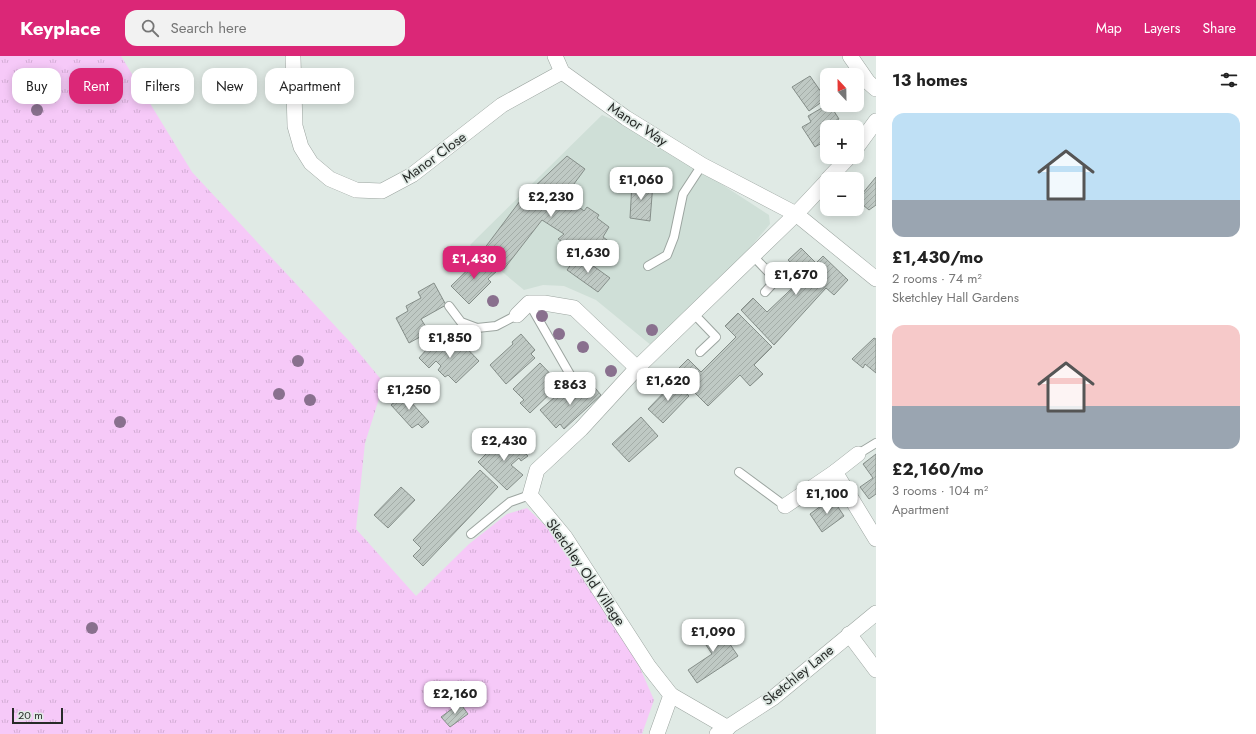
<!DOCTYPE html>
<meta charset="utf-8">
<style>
body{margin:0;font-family:Jost,sans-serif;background:#f2f2f2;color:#222;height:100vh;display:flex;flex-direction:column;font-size:15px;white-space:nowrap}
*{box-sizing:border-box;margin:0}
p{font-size:13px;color:#767676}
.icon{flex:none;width:22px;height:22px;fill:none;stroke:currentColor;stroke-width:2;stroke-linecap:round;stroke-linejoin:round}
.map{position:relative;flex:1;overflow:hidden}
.side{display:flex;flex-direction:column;background:#fff;width:380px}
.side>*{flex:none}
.banner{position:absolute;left:12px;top:12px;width:380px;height:36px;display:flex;gap:8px}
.needle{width:26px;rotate:338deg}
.tools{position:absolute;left:820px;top:12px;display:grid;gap:8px}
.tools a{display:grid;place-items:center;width:44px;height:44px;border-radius:8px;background:#fff;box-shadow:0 2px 10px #0003;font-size:20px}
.scale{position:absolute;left:12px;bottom:10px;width:51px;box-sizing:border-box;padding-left:4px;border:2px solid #282b29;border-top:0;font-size:11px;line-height:14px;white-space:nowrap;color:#282b29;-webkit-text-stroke:3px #e0eae5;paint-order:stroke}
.price{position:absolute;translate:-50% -34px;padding:0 9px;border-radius:8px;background:#fff;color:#222;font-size:13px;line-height:26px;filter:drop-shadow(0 1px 2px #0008)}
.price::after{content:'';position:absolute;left:50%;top:24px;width:12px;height:9px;margin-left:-6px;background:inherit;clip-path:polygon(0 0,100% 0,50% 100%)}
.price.active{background:#db2777;color:#fff}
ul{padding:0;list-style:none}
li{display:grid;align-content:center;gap:8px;height:212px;padding:0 16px}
li span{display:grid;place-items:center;height:124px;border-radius:12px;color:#555}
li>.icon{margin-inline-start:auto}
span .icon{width:72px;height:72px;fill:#fffc;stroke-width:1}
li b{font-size:17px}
h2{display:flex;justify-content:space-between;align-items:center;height:48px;padding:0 16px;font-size:17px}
.tag{padding:0 14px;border-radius:12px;background:#fff;box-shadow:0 2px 10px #0003;font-size:14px;line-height:36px}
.tag.active{background:#db2777;color:#fff}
header{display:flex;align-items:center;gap:24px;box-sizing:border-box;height:56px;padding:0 20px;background:#db2777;color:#fff}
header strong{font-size:19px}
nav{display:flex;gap:22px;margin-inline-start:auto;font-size:14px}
.search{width:280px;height:36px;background:#f2f2f2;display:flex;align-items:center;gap:10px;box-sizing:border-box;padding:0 14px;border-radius:12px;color:#767676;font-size:15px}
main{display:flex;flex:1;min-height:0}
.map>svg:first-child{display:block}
.built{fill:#cfdfd7}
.grass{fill:url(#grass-tufts)}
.building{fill:url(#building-hatch);stroke:#858e89}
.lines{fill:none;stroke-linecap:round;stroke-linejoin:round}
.lane-casing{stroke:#9ca5a0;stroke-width:10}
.street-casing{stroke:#9ca5a0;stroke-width:16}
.lane{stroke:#fff;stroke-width:8}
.street{stroke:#fff;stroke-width:15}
.tree{fill:#89708e}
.labels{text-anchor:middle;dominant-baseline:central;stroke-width:3.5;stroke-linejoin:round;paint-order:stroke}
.street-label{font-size:14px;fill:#282b29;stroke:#e0eae5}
</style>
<header>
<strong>Keyplace</strong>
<div class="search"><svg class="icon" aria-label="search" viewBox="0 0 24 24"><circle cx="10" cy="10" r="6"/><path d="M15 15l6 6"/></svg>Search here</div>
<nav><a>Map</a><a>Layers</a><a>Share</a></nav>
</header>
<main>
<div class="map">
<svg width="876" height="678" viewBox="0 0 876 678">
<defs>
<pattern id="grass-tufts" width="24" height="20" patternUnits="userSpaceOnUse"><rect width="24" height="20" fill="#f6c9f8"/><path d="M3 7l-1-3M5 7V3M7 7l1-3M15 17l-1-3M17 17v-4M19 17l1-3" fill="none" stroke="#d3add5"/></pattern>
<pattern id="building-hatch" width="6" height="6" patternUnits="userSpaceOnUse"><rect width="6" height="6" fill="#bfc9c4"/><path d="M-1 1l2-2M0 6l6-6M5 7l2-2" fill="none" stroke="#a4ada8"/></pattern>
</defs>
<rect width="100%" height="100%" fill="#e0eae5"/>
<!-- built -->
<path class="built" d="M602,59L638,74L769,159L770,168L711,238L652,290L596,244L564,230L543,229L524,234L470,189Z"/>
<!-- grass -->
<path class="grass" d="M0,0H121L192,116L350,286L384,327L365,387L356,473L416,540L469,488L507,458L527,452L558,482L637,605L654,644L642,678H0Z"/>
<!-- building -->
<g class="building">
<path d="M810,20L826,43L809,55L792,31Z"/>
<path d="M827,49H830L839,63L821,74L827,84L815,91L802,71L811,66L808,60Z"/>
<path d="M567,100L585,113L565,140L584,155L587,151L599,159L597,162L609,171L603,181L615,190L602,207L576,187L571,192L558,183L564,178L542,164L504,213L481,197L529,133L531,134Z"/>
<path d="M876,121V149L869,154L857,144Z"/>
<path d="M632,127H653L650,165L630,162Z"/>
<path d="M801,192L816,207L823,200L848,224L834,239L826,232L774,289L741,254L753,242L767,256L804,221L788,204Z"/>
<path d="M578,199L610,222L598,236L567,214Z"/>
<path d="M482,200L497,215L488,223L491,226L469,248L451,230Z"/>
<path d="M434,227L446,249L421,263L429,276L409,287L396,262L408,255L406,250L421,242L418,236Z"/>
<path d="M738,257L772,291L754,309L763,318L750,330L740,319L708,350L686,328L689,325L678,313L688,303L701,316L736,281L725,270Z"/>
<path d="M521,278L535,294L531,298L535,302L506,328L490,309L513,288L512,286Z"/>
<path d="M455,280L479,305L456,327L448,319L445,321L438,314L441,310L436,305L429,312L419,302L435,284L442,292Z"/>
<path d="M874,282L876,283V317L865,308L863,312L852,303Z"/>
<path d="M540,307L560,328L530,357L520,347L524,344L513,333Z"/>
<path d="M590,326L601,339L564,373L560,368L556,372L540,354L563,334L571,343Z"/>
<path d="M674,326L689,340L663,367L648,353Z"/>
<path d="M401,335L429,366L422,372L418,368L412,372L391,349L396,345L392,343Z"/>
<path d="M641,361L658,380L629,406L612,388Z"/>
<path d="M506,378L528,400L521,405L519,402L511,409L523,419L507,434L478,406Z"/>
<path d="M876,398V438L869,443L860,431L873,422L863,408Z"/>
<path d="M480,414L498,431L423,510L413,500L421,492L413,484Z"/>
<path d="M401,431L415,444L388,472L374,459Z"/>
<path d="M832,442L844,460L822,476L810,458Z"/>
<path d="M715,566L738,600L697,627L688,614L712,598L698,577Z"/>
<path d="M460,647L468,658L450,671L441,661Z"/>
</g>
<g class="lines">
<defs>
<g id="lane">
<path d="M753,200L776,224L786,213"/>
<path d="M648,210L667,199L674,181L683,138L702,109"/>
<path d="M765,236L776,224"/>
<path d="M529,247L572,322"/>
<path d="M449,250L461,266L477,272L496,270L517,259"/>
<path d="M693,257L716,281L700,296"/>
<path d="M858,398L876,387"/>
<path d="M739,416L785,450"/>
<path d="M471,478L510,446L530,439"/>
</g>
<g id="street">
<path d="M555,0L562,16L626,62L702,109L796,158L876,223"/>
<path d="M850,0L868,26L876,33"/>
<path d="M293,2L295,70L301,91L311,107L330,123L356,134L382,135L412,119L502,49L562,16"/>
<path d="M857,91L876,65"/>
<path d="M828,123L849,101"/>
<path d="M517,259L529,247H544L574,252L637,312"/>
<path d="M835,416L858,398"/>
<path d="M785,450L835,416L876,483"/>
<path d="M849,578L876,614"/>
<path d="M671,639L728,672"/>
<path d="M657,678L671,639L649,611L565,481L530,439L537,414L581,373L637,312L796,158L827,125"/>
<path d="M717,678L773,642L876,557"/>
</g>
</defs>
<!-- lane casing -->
<use href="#lane" class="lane-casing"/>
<!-- street casing -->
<use href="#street" class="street-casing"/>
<!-- lane -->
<use href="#lane" class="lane"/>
<!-- street -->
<use href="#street" class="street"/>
</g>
<!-- trees -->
<g class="tree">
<circle cx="37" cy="54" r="6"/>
<circle cx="493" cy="245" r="6"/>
<circle cx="542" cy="260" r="6"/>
<circle cx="652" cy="274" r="6"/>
<circle cx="559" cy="278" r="6"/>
<circle cx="583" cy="291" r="6"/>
<circle cx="298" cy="305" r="6"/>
<circle cx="611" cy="315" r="6"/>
<circle cx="279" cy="338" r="6"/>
<circle cx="310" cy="344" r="6"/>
<circle cx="120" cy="366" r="6"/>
<circle cx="92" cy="572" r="6"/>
</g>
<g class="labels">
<!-- street labels -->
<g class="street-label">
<text transform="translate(638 68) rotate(33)">Manor Way</text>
<text transform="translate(434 101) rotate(-36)">Manor Close</text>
<text transform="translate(586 516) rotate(55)">Sketchley Old Village</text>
<text transform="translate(798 619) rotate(-39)">Sketchley Lane</text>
</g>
</g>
</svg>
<div class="tools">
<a><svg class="needle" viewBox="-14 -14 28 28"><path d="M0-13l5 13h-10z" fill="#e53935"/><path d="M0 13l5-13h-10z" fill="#767676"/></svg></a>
<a>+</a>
<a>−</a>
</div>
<div class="scale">20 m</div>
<b class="price" style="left:641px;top:145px">£1,060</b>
<b class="price" style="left:551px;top:162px">£2,230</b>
<b class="price" style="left:588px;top:218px">£1,630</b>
<b class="price active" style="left:474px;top:224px">£1,430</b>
<b class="price" style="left:796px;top:240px">£1,670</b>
<b class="price" style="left:450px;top:303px">£1,850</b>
<b class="price" style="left:668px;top:346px">£1,620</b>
<b class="price" style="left:570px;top:350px">£863</b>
<b class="price" style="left:409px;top:355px">£1,250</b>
<b class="price" style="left:504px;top:406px">£2,430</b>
<b class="price" style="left:827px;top:459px">£1,100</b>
<b class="price" style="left:713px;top:597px">£1,090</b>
<b class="price" style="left:455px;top:659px">£2,160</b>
<div class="banner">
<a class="tag">Buy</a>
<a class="tag active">Rent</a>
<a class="tag">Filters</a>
<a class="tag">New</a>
<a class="tag">Apartment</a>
</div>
</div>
<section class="side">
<h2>13 homes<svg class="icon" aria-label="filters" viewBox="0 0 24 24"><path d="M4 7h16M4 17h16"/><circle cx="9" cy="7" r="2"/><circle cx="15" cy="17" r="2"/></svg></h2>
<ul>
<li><span style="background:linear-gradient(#bfe0f5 70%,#9aa5b1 0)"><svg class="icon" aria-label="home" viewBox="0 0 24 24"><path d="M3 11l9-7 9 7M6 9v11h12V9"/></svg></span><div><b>£1,430/mo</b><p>2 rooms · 74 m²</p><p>Sketchley Hall Gardens</p></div></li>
<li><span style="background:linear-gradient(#f6c9c9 65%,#9aa5b1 0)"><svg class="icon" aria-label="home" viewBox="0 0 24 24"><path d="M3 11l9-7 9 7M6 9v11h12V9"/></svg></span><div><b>£2,160/mo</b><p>3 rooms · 104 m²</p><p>Apartment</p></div></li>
</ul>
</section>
</main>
